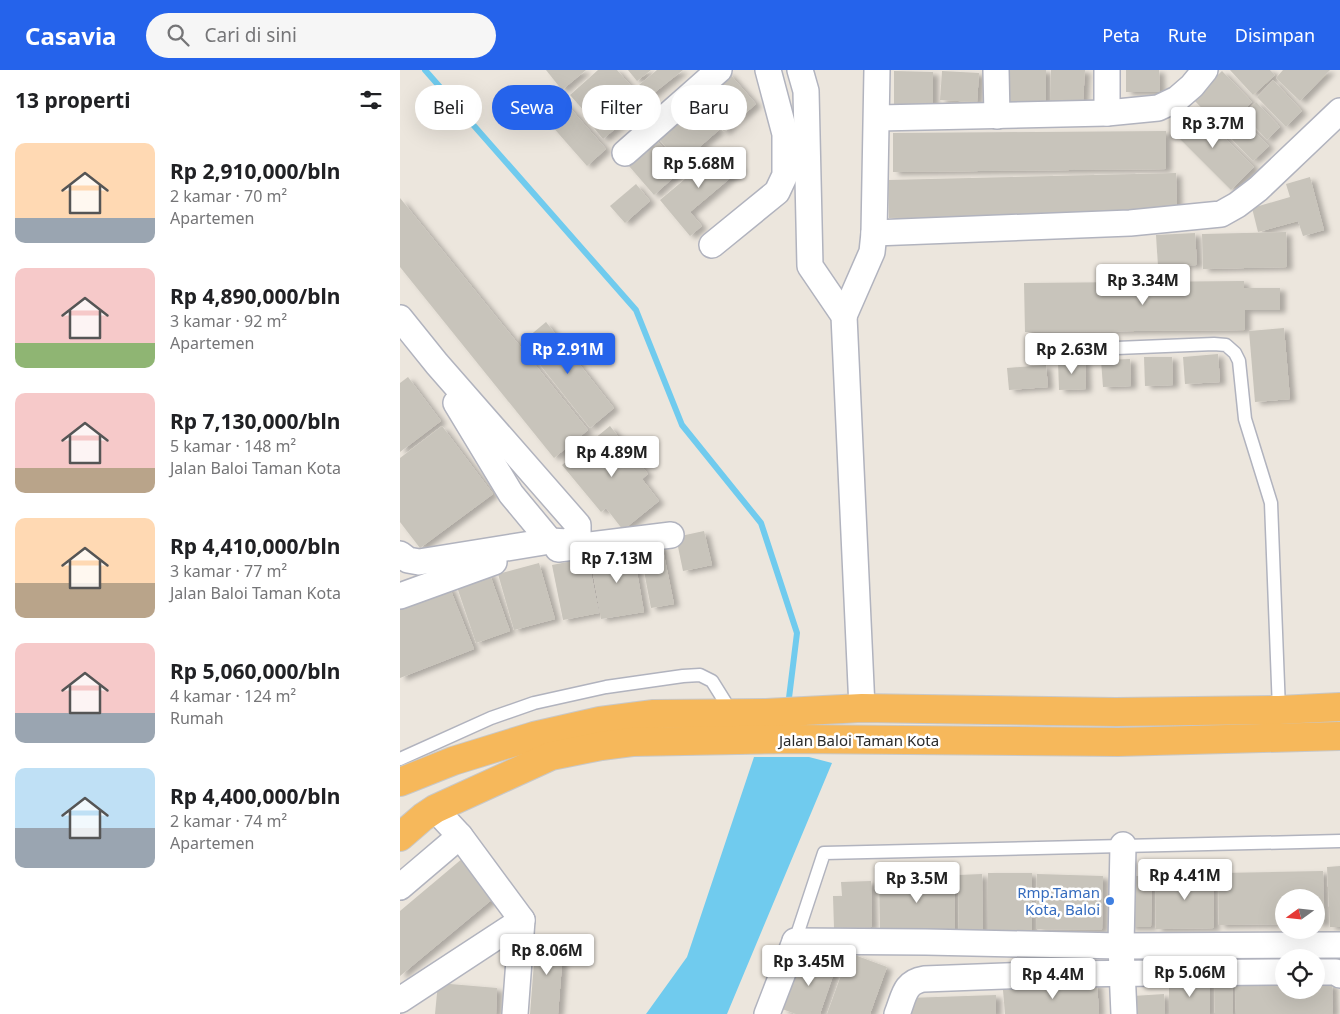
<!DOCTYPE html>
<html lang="id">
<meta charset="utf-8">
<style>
body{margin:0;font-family:"Noto Sans",sans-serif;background:#f6f6f6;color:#202124;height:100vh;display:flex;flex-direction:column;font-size:19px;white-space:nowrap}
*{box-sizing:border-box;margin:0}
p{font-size:16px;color:#757577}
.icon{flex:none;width:28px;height:28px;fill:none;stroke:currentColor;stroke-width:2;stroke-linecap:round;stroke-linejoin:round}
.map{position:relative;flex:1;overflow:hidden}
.sheet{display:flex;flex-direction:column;background:#fff;width:400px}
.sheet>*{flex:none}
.banner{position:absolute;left:15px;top:15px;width:475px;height:45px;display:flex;gap:10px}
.needle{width:32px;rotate:255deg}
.fabs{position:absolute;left:875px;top:819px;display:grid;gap:10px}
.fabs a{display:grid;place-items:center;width:50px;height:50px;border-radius:50%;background:#fff;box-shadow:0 5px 20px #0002;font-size:25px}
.price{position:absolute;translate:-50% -42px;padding:0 11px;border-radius:5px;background:#fff;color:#222;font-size:16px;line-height:32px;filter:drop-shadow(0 1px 2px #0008)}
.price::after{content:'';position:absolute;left:50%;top:30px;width:15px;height:11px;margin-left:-8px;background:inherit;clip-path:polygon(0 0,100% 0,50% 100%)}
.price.on{background:#2563eb;color:#fff}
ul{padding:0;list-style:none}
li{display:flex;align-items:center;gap:15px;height:125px;padding:0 15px}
li span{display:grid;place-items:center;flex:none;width:140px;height:100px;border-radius:10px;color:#555}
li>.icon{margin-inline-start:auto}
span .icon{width:60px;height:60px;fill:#fffc;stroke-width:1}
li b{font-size:21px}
h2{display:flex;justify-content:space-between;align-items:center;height:60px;padding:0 15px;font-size:21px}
.tag{padding:0 18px;border-radius:22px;background:#fff;box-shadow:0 5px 20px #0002;font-size:18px;line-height:45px}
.tag.on{background:#2563eb;color:#fff}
header{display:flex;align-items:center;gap:30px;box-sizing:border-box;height:70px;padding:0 25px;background:#2563eb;color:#fff}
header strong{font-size:24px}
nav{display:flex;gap:28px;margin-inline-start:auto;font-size:18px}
.search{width:350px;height:45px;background:#f6f6f6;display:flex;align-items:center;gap:12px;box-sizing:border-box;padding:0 18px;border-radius:28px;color:#757577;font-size:19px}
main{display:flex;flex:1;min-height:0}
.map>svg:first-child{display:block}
.water{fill:#70cbee}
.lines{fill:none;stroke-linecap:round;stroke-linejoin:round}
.stream{stroke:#70cbee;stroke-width:6}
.building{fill:#c8c4bb;filter:url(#shadow)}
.service-casing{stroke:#b1b3be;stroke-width:15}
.minor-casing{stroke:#b1b3be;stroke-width:28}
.trunk-casing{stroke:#c8c8c8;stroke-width:30}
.service{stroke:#fff;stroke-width:12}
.minor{stroke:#fff;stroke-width:25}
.trunk{stroke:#f6b85b;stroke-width:28}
.shop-dot{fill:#3f7fe0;stroke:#fff;stroke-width:2}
.labels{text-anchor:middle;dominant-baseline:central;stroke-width:5;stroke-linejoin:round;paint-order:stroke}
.street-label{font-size:15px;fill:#2b2b2b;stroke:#fff}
.shop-label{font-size:15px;fill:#366cbe;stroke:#fff;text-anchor:end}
</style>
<header>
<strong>Casavia</strong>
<div class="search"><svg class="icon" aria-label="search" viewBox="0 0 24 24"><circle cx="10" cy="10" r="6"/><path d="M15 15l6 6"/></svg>Cari di sini</div>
<nav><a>Peta</a><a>Rute</a><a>Disimpan</a></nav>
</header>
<main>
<section class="sheet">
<h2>13 properti<svg class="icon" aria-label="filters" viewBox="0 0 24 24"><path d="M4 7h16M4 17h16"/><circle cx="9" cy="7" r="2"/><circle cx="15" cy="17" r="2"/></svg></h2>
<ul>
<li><span style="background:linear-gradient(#ffd9b3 75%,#9aa5b1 0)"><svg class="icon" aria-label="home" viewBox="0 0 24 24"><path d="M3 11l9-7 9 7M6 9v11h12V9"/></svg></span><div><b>Rp 2,910,000/bln</b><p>2 kamar · 70 m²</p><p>Apartemen</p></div></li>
<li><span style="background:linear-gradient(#f6c9c9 75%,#8fb573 0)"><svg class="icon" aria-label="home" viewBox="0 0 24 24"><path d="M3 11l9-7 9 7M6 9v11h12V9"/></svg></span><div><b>Rp 4,890,000/bln</b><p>3 kamar · 92 m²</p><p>Apartemen</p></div></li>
<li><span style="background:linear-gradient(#f6c9c9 75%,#b9a48a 0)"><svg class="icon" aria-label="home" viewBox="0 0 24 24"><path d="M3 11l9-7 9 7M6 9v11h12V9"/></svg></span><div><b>Rp 7,130,000/bln</b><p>5 kamar · 148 m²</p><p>Jalan Baloi Taman Kota</p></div></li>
<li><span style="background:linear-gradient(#ffd9b3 65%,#b9a48a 0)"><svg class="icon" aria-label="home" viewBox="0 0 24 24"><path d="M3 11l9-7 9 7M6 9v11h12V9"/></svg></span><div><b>Rp 4,410,000/bln</b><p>3 kamar · 77 m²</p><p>Jalan Baloi Taman Kota</p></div></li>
<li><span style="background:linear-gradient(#f6c9c9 70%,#9aa5b1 0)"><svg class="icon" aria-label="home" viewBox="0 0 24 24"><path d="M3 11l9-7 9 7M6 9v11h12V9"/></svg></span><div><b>Rp 5,060,000/bln</b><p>4 kamar · 124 m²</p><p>Rumah</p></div></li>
<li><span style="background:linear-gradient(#bfe0f5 60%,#9aa5b1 0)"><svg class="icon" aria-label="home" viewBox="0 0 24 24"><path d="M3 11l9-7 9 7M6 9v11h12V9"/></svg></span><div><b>Rp 4,400,000/bln</b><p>2 kamar · 74 m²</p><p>Apartemen</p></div></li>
</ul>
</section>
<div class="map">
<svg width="940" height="944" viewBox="0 0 940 944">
<defs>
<filter id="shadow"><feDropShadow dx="5.5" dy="3" stdDeviation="2.5" flood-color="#0004"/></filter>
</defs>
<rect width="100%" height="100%" fill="#ece6dd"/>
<!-- water -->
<path class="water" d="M354,687H409L432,693L327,944H246L287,887Z"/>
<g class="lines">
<!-- stream -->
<path class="stream" d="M25,0L236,240L282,355L361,453L397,563L388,636"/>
</g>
<!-- building -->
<g class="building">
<path d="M146,0H186L162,20Z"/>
<path d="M198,0H217L232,17L193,51L170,25Z"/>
<path d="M228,0H251L237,11Z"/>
<path d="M257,0H283L249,27L239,15Z"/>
<path d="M608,0H646V32H609Z"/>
<path d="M651,0H685L683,32L650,31Z"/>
<path d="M726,0H759L760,22H726Z"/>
<path d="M830,0H870L875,5L853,25Z"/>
<path d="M883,0H930L900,31L876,8Z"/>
<path d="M494,1L533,2V34H494Z"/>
<path d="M542,1L579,3L577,32L540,30Z"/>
<path d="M822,1L852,32L838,45L869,76L853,91L793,29Z"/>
<path d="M328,2L356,34L324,62L296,29Z"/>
<path d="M873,10L902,41L886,57L857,27Z"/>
<path d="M236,23L245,34L203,69L194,58Z"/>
<path d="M163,30L206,79L187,96L144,47Z"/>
<path d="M293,31L319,60L280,94L255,64Z"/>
<path d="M856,32L880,57L867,70L843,44Z"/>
<path d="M795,38L854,97L831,120L772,61Z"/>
<path d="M766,61V99L493,102V63Z"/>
<path d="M252,65L282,100L254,125L223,89Z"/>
<path d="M323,77L341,99L290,142L302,156L290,166L260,130Z"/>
<path d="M776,103L777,141L489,148L488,110Z"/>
<path d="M910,107L924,160L903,166L898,151L858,162L852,138L890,127L886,114Z"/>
<path d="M236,114L250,131L225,153L210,136Z"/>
<path d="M0,128L188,360L154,388L0,197Z"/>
<path d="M886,162L887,197L803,199L802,164Z"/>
<path d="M795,163L797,195L758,196L756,165Z"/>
<path d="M844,211V218H880V240H845V260L625,262L624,213Z"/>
<path d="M146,252L214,338L190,358L122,272Z"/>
<path d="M884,258L890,329L855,332L849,261Z"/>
<path d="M818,284L820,312L785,314L783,287Z"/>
<path d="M744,287H772L773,315L745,316Z"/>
<path d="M730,289L731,316L703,317L701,290Z"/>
<path d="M685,290L686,319L659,320L658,291Z"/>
<path d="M646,295L648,317L609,320L607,298Z"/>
<path d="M8,307L41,351L0,382V313Z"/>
<path d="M42,356L93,424L20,478L0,452V388Z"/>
<path d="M210,356L248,404L242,409L259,431L223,460L206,438L201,442L162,395Z"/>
<path d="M304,461L312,495L283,501L276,467Z"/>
<path d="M262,475L274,534L251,538L240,480Z"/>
<path d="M233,479L244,542L201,549L190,486Z"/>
<path d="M188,488L199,543L163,550L152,495Z"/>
<path d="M139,493L155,549L114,560L98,504Z"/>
<path d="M89,502L110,561L76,573L56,514Z"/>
<path d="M49,516L74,579L0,608V535Z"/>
<path d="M63,788L95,827L0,906V841Z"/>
<path d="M940,796V857H930L927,797Z"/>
<path d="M923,801L924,853H916V828H884V854L819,855L818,803Z"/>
<rect x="588" y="803" width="44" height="58"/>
<path d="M582,804L583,861H559L558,805Z"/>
<path d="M637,804L703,806L702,860L636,859Z"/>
<path d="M796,804H813L814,858L756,859L755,805Z"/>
<path d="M554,805L555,862L480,863L479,806Z"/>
<path d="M731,806H752L751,857H729Z"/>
<path d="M471,811L472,857L434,858L433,826H442L441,812Z"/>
<path d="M136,867L164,870L158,944H130Z"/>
<path d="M449,883L487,897L470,944H427Z"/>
<path d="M401,884L436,897L420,944H396L382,939Z"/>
<rect x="769" y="911" width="41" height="33"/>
<path d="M832,911L833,944H815L814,912Z"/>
<path d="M38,913L97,918L96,944H35Z"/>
<path d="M697,913L699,944H605L603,920Z"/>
<path d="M916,914H932L933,944H836L835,916L884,915V920H916Z"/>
<path d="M764,924L765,944H734L733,926Z"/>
<path d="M596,925V944H508V928Z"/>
</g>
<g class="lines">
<defs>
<g id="service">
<path d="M643,281L814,274L826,275L835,283L839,291L845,349L871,433L879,640"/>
<path d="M0,689L91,648L134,633L206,617L283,606L300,605L312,611L332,643"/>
<path d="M394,874L424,783L940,771"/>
</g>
<g id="minor">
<path d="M400,0L406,21L410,196L444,246L462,638"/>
<path d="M596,0L597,46"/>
<path d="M707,0V43"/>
<path d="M478,48L707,43L758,38L777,29L792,16L805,0"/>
<path d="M225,83L319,0"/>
<path d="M474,163L730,153L821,144L837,135L858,119L940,41"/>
<path d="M312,175L377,122L385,105V64L368,0"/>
<path d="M444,246L472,182L474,163L477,0"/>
<path d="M0,248L37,294L178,455V465L168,472L150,471L19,492L8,490L0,484"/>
<path d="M56,333L111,424L150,471"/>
<path d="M158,479L271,465"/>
<path d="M0,526L94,492"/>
<path d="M35,739L60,766L122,850L115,944"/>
<path d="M723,775L721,876L724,944"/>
<path d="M0,817L60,766"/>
<path d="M395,871L526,872L721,876L940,875"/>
<path d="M916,902H936L940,905"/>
<path d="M0,930L122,850"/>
<path d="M367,944L394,874"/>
<path d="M497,944C504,927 504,912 524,909L656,904L884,902"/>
</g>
<g id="trunk">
<path d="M0,712L53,691L134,666L200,651L254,644L366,643L462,638L716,642L879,640L940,637"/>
<path d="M0,767L23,747L35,739L151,686L201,676L232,672L396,669L718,672L940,666"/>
</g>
</defs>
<!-- service casing -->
<use href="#service" class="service-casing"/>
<!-- minor casing -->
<use href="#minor" class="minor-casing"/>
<!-- trunk casing -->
<use href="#trunk" class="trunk-casing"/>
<!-- service -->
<use href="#service" class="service"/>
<!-- minor -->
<use href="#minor" class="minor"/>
<!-- trunk -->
<use href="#trunk" class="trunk"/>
</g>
<!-- markers -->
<circle class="shop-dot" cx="710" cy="831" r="5"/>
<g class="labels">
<!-- street labels -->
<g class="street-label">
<text x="459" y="670">Jalan Baloi Taman Kota</text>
</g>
<!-- shop labels -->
<g class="shop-label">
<text x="700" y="822">Rmp.Taman<tspan x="700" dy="17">Kota, Baloi</tspan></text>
</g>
</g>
</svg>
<div class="fabs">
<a><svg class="needle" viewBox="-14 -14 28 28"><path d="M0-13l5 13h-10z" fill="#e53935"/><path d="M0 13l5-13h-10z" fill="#757577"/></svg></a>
<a><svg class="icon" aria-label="locate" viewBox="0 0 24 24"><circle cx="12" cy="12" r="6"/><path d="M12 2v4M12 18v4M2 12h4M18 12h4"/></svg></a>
</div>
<b class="price" style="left:813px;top:79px">Rp 3.7M</b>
<b class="price" style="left:299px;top:119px">Rp 5.68M</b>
<b class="price" style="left:743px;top:236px">Rp 3.34M</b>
<b class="price on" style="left:168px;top:305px">Rp 2.91M</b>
<b class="price" style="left:672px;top:305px">Rp 2.63M</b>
<b class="price" style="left:212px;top:408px">Rp 4.89M</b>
<b class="price" style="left:217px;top:514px">Rp 7.13M</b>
<b class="price" style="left:785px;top:831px">Rp 4.41M</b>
<b class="price" style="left:517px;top:834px">Rp 3.5M</b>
<b class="price" style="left:147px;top:906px">Rp 8.06M</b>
<b class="price" style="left:409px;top:917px">Rp 3.45M</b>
<b class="price" style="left:790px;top:928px">Rp 5.06M</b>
<b class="price" style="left:653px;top:930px">Rp 4.4M</b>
<div class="banner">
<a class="tag">Beli</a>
<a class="tag on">Sewa</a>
<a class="tag">Filter</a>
<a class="tag">Baru</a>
</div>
</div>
</main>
